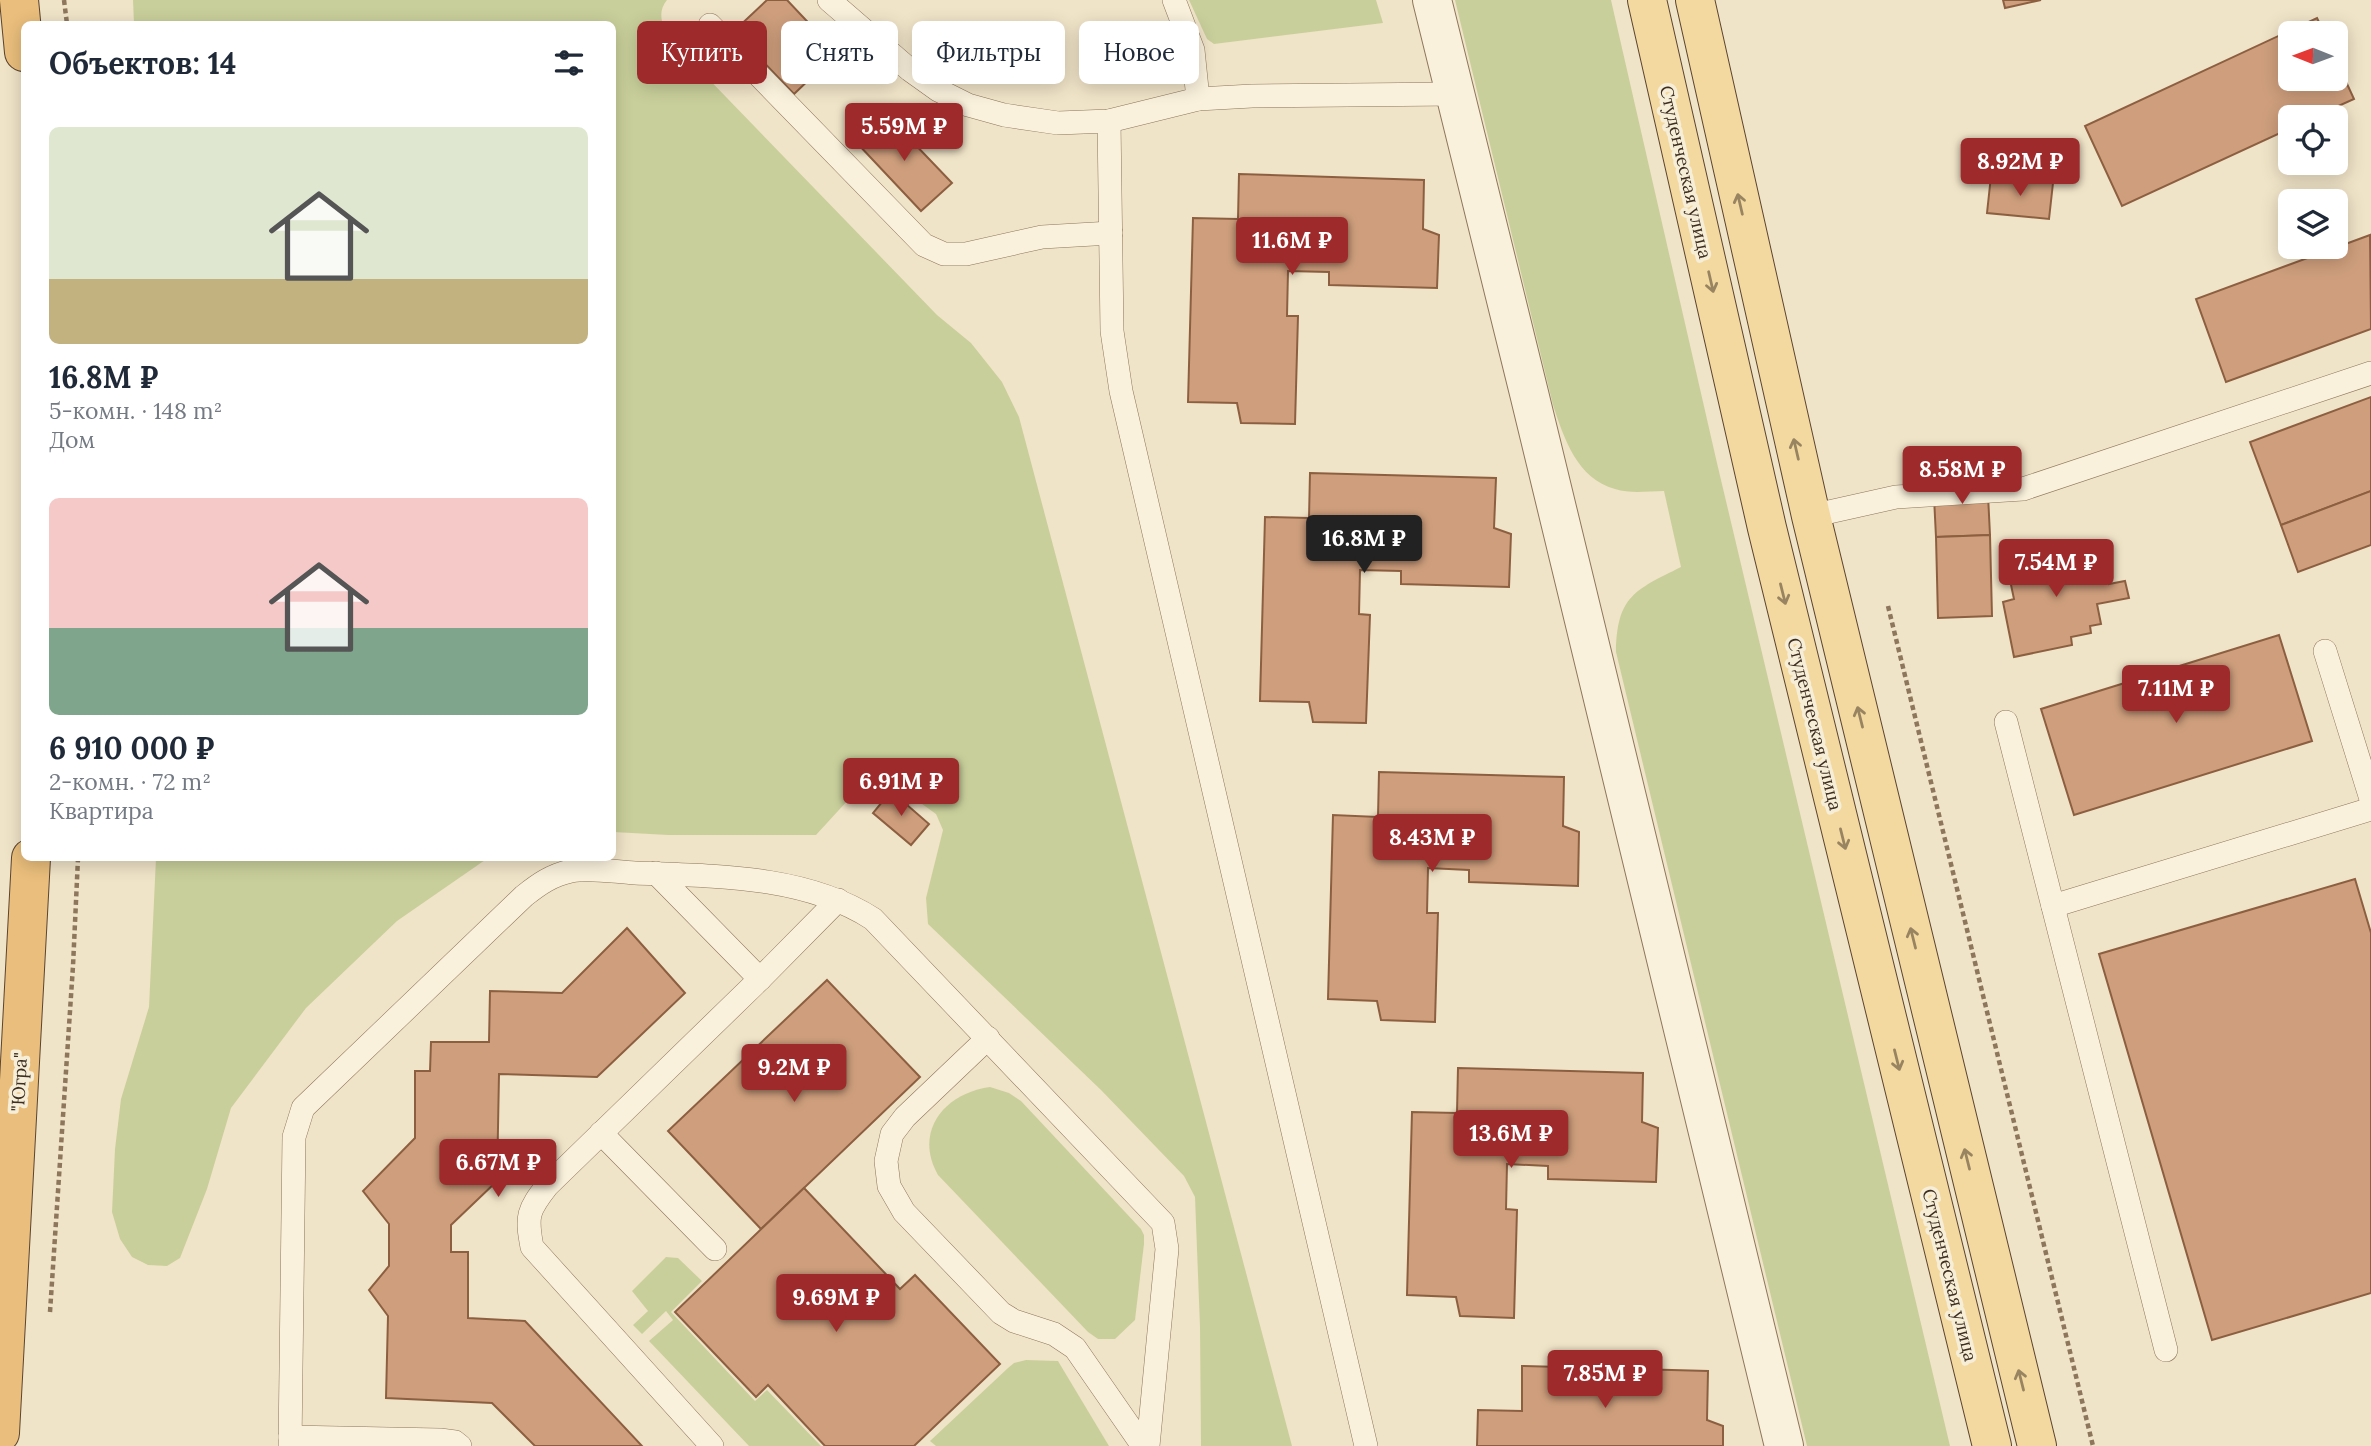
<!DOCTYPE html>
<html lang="ru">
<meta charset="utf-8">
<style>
body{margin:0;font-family:Lora,serif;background:#f6f6f7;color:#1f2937;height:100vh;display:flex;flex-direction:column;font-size:26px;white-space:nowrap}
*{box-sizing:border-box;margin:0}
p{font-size:23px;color:#747a83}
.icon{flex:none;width:38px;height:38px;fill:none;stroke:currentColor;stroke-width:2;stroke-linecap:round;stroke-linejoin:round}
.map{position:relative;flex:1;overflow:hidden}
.drawer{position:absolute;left:21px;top:21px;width:595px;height:840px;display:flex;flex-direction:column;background:#fff;border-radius:10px;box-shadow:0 4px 18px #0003}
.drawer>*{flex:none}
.banner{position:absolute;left:637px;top:21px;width:665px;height:63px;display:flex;gap:14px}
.needle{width:46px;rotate:271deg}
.fabs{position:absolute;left:2278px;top:21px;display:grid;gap:14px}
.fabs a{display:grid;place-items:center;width:70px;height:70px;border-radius:10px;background:#fff;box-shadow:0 4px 18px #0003;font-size:35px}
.price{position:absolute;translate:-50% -60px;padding:0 16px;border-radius:7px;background:#9e2a2b;color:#fff;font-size:23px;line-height:46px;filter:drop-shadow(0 2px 4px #0008)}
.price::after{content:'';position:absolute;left:50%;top:42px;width:21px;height:16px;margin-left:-10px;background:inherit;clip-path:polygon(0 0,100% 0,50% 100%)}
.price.current{background:#222;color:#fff}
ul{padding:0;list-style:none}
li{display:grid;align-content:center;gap:14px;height:371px;padding:0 28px}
li span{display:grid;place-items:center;height:217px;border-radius:10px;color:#555}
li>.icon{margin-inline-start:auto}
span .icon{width:126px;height:126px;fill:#fffc;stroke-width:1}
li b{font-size:30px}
h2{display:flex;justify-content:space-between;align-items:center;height:84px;padding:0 28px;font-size:30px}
.chip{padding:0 24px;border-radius:10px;background:#fff;box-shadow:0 4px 18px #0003;font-size:24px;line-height:63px}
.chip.current{background:#9e2a2b;color:#fff}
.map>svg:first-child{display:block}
.green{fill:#c9cf9b}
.building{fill:#cf9f7d;stroke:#8d5f41;stroke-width:2}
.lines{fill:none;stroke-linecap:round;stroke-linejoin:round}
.service-casing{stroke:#8d765c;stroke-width:24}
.minor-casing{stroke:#8d765c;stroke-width:40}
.primary-casing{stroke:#5b4430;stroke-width:40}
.trunk-casing{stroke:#5b4430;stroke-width:40}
.path{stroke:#8d765c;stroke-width:4.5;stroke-dasharray:5 3.5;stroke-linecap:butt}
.service{stroke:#faf1dc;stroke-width:23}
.minor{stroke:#faf1dc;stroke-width:38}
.primary{stroke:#f3d9a0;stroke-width:38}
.trunk{stroke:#eabe7c;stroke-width:38}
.oneway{stroke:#988460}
.labels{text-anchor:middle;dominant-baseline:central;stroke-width:7;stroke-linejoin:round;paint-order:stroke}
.street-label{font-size:18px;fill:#3d2e20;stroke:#f7eed8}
</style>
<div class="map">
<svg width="2371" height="1446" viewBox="0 0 2371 1446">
<rect width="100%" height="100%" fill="#f0e4c8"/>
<!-- green -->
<g class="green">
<path d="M133,0H667C657,12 662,24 668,37L937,315L971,343L1002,382L1019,417L1292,1446H1201L1200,1327L1195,1197L1184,1176L1101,1090L928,924L926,898L943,830L936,814L897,786L879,778L860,787L816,835H668L613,832L612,24H134Z"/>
<path d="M1189,0H1376L1383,23L1214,44L1207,39Z"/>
<path d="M1455,0H1611L1717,463L1950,1446H1807L1616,652C1617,596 1635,590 1681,567L1664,491C1648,491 1631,494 1615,489C1577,479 1564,438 1553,405Z"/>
<path d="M156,858H488L397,921L306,1008L231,1108L207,1189L180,1258L167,1266L148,1265L132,1257L120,1239L112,1212L115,1149L121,1099L149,1007Z"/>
<path d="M990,1087L1009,1093L1021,1101L1141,1229L1144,1235V1244L1135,1320L1115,1339H1098L1088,1332L938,1175C913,1131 945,1093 990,1087Z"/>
<path d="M666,1257L678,1258L702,1281L671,1312L755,1401L767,1390L821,1446H749L649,1341L673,1320L666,1311L642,1334L633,1325L648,1311L632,1291Z"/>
<path d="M1026,1360L1058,1361L1109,1446H936L930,1441L1008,1368L1014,1363Z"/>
</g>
<!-- building -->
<g class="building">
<path d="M767,0H787L837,53L794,94L734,31Z"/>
<path d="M2003,0H2041L2005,8Z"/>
<path d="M2317,18L2324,33H2291V79H2336V60L2354,99L2314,117H2291V128L2122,206L2085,126Z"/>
<path d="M886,114L952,183L921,211L856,142Z"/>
<path d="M1239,174L1424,180L1423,229L1439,235L1437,288L1329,285V272L1288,271L1287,316H1298L1295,424L1241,423L1237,403L1188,402L1193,218L1238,219Z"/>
<path d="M1991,176L2053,183L2049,219L1987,213Z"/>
<path d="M2370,235L2371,329L2226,382L2196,299Z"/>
<path d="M2371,397V491L2281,525L2250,442Z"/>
<path d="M1310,473L1496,478L1494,528L1511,534L1509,587L1401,584V571L1360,570L1359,614L1370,615L1366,723L1313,722L1309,702L1260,701L1265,517L1309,518Z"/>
<path d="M1987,475L1990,535L1936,537L1933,477Z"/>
<path d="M2371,491V545L2298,572L2281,525Z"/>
<path d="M1990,535L1992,616L1938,618L1936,537Z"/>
<path d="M2084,545L2088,563L2104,560L2109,584L2125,581L2129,598L2097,604L2101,624L2090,626L2091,633L2071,637L2072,645L2014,657L2003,602L2014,599L2006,561Z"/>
<path d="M2279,635L2312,741L2074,815L2041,709Z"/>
<path d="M1379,772L1564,777L1563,826L1579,832L1578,886L1469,882V870L1428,868L1427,913H1438L1435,1022L1381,1020L1377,1001L1328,999L1333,815L1378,817Z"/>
<path d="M891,791L929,824L911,845L873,813Z"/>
<path d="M2355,879L2371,933V1293L2212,1340L2099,954Z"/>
<path d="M627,928L685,993L597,1077L499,1074L497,1181L451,1225V1252H468V1318L525,1321L642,1446H535L492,1403L386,1398L388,1316L369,1290L389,1266V1224L363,1191L415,1138V1071H430L431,1042H489L490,991L562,993Z"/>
<path d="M827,980L920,1077L761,1229L668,1131Z"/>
<path d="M1458,1068L1643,1073L1642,1122L1658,1128L1656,1182L1548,1179V1166L1507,1164L1506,1209L1517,1210L1514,1318L1460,1316L1456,1297L1407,1295L1412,1112L1457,1113Z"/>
<path d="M804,1188L900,1289L915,1275L1000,1364L914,1446H825L768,1385L756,1397L675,1312Z"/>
<path d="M1522,1366L1708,1371L1707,1420L1723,1426V1446H1477L1478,1410L1522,1411Z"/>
</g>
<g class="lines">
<defs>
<g id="service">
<path d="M829,0L910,70L938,90L968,105L1004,115L1058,123L1109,121L1198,99L1252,96L1453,94"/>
<path d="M1174,0L1193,50L1198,99"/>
<path d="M710,25L924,245L944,254H966L1042,237L1111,233"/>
<path d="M1109,121L1112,331L1121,391L1366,1446"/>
<path d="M1811,516L1896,497L2023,489L2371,373"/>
<path d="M2325,651L2371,799"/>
<path d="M2006,722L2166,1350"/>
<path d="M656,873L760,979"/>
<path d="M2053,906L2371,809"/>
<path d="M988,1038L905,1117L892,1134L886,1161L889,1186L904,1212L1001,1313L1014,1321L1054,1334L1075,1348L1143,1446"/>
<path d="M601,1133L715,1249"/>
<path d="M290,1437L440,1440L455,1442L460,1446"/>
<path d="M290,1446L294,1137L303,1108L524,896C539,884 552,875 571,871C590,867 615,872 635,873C714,876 805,875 873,919L1163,1223L1167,1249L1148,1446"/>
<path d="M712,1446L532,1247C526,1216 528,1210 547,1186L760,979L838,900"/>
</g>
<path id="minor" d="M1432,0L1529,393L1784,1446"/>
<g id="primary">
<path d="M1647,0L1767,528L1992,1446"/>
<path d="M1695,0L1811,516L2037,1446"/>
</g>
<g id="trunk">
<path d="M19,0L24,52"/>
<path d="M0,1433L31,858"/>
</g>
</defs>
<!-- service casing -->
<use href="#service" class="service-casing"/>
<!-- minor casing -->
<use href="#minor" class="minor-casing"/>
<!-- primary casing -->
<use href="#primary" class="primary-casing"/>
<!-- trunk casing -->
<use href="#trunk" class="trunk-casing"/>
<!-- path -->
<g class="path">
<path d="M64,0L67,24"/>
<path d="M1888,606L2093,1446"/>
<path d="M50,1312L73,966L78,858"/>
</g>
<!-- service -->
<use href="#service" class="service"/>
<!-- minor -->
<use href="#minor" class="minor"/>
<!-- primary -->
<use href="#primary" class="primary"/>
<!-- trunk -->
<use href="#trunk" class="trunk"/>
</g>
<!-- one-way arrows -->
<defs><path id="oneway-shaft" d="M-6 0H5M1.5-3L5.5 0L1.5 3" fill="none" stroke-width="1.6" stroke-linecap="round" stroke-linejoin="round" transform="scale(1.75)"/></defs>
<g class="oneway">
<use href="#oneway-shaft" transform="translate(1740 204) rotate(-103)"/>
<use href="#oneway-shaft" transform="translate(1711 282) rotate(77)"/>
<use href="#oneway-shaft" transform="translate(1796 449) rotate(-103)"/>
<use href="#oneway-shaft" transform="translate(1783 594) rotate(76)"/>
<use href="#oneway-shaft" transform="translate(1860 717) rotate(-104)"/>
<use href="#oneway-shaft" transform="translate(1843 839) rotate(76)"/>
<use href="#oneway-shaft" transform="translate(1913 938) rotate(-104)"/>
<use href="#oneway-shaft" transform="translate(1897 1060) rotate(76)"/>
<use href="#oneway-shaft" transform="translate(1967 1159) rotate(-104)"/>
<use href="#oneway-shaft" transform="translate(2021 1380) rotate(-104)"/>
</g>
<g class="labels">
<!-- street labels -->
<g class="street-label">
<text transform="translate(1686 172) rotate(77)">Студенческая улица</text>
<text transform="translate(1815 724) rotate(76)">Студенческая улица</text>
<text transform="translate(19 1082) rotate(-87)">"Югра"</text>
<text transform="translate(1950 1275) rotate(76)">Студенческая улица</text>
</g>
</g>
</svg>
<div class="fabs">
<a><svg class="needle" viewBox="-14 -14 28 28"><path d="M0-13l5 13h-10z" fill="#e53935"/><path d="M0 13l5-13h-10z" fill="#747a83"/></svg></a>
<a><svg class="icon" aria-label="locate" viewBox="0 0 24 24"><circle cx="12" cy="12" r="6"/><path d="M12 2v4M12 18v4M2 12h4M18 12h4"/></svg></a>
<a><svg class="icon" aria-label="layers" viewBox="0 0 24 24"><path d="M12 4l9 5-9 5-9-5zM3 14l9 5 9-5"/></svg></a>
</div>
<b class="price" style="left:904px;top:163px">5.59M ₽</b>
<b class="price" style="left:2020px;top:198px">8.92M ₽</b>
<b class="price" style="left:1292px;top:277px">11.6M ₽</b>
<b class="price" style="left:1962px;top:506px">8.58M ₽</b>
<b class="price current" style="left:1364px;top:575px">16.8M ₽</b>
<b class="price" style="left:2056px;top:599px">7.54M ₽</b>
<b class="price" style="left:2176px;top:725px">7.11M ₽</b>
<b class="price" style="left:901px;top:818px">6.91M ₽</b>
<b class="price" style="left:1432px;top:874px">8.43M ₽</b>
<b class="price" style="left:794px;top:1104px">9.2M ₽</b>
<b class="price" style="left:1511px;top:1170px">13.6M ₽</b>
<b class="price" style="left:498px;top:1199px">6.67M ₽</b>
<b class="price" style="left:836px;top:1334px">9.69M ₽</b>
<b class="price" style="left:1605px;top:1410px">7.85M ₽</b>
<div class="banner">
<a class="chip current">Купить</a>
<a class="chip">Снять</a>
<a class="chip">Фильтры</a>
<a class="chip">Новое</a>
</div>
<section class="drawer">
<h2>Объектов: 14<svg class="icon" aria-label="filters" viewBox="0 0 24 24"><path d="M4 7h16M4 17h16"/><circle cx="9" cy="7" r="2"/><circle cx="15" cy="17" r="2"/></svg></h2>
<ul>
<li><span style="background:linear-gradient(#dfe7d0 70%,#c2b280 0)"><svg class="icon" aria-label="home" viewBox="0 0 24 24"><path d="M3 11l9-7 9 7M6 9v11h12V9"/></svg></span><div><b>16.8M ₽</b><p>5-комн. · 148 m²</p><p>Дом</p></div></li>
<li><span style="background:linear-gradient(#f6c9c9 60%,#7fa58c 0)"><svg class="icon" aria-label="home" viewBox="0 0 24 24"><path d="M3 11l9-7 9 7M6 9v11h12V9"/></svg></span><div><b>6 910 000 ₽</b><p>2-комн. · 72 m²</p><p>Квартира</p></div></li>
</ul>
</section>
</div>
